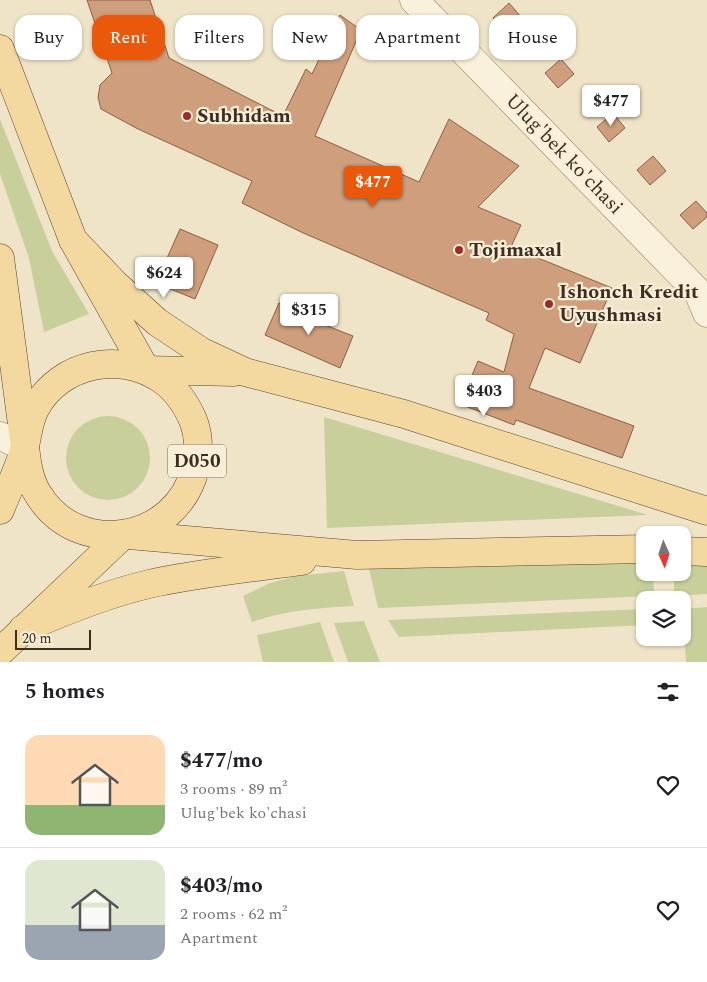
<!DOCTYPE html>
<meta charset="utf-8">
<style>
body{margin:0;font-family:Spectral,serif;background:#f6f6f6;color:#202124;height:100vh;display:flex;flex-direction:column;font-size:19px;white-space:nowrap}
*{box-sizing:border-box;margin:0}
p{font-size:16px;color:#757577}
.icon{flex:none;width:28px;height:28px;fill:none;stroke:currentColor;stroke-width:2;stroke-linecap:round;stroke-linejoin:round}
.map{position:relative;height:662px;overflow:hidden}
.details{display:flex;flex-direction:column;background:#fff;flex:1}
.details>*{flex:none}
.banner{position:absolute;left:15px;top:15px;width:678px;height:45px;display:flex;gap:10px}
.needle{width:32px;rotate:177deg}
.tools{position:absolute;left:636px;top:526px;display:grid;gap:10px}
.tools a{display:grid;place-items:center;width:55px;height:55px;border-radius:10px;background:#fff;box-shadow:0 1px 4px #0004;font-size:25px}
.scale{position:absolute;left:15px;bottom:12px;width:76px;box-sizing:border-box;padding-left:5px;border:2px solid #3d2e20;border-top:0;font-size:14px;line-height:18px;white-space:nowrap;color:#3d2e20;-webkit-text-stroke:4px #f7eed8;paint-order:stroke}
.price{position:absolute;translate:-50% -42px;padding:0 11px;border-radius:5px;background:#fff;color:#222;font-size:16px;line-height:32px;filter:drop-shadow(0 1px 2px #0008)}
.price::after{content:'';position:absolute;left:50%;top:30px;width:15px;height:11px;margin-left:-8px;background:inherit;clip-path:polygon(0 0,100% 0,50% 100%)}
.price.current{background:#ea580c;color:#fff}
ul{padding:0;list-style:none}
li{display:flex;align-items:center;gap:15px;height:125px;padding:0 25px}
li+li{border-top:1px solid #e0e0e0}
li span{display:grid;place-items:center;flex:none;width:140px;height:100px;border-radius:15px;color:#555}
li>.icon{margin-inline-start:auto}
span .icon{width:60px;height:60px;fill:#fffc;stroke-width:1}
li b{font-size:21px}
h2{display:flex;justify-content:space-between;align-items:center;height:60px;padding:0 25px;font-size:21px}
.chip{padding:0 18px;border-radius:15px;background:#fff;box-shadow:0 1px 4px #0004;font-size:18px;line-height:45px}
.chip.current{background:#ea580c;color:#fff}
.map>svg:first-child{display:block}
.green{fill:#c9cf9b}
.building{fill:#cf9f7d;stroke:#8d5f41}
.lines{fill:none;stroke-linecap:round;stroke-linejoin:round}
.minor-casing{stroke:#8d765c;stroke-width:29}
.major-casing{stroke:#5b4430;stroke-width:29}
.minor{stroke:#faf1dc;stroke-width:28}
.major{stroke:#f3d9a0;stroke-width:28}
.poi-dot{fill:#9e2a2b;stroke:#f7eed8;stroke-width:2}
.labels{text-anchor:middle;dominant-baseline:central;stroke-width:4.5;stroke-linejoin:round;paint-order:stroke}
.shield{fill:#f7eed8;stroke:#756857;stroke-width:1}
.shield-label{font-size:19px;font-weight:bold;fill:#3d2e20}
.poi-label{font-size:20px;font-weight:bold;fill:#3d2e20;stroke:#f7eed8;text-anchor:start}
.street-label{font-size:20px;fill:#3d2e20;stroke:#f7eed8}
</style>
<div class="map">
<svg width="707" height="662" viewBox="0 0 707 662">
<rect width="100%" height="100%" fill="#f0e4c8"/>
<!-- green -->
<g class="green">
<path d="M0,119L52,251L89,314L44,332L29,258L0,174Z"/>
<circle cx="108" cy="458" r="42"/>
<path d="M324,417L648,515L327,528Z"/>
<path d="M645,562V572L653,573L654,591L650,596L378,608L369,569Z"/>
<path d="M683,562L707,565V594L675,596L673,573L682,572Z"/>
<path d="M344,571L354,606C319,608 286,610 252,622L243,596L270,583L297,576Z"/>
<path d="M707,607V662H686L683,609Z"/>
<path d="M645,609V625L399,637L388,620Z"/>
<path d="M364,621L380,662H348L334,623Z"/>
<path d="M320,622L334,662H263L257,635Z"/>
</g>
<!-- building -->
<g class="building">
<path d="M87,0H150L169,58L283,116L306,69L312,74L340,15L361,30L315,136L419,182L449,119L519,166L478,207L521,225L511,247L612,288L580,363L545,348L529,388L634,426L622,458L516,420L514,425L460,404L478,361L504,372L514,334L486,320L489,313L301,232L242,203L252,181L138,129L101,109L98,98L100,85L112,73Z"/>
<path d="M509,3L522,18L506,32L493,18Z"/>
<path d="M561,59L574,74L558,88L545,73Z"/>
<path d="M613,113L625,128L609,142L597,127Z"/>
<path d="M653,156L666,171L650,185L637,170Z"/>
<path d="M696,201L707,213V217L693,229L680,215Z"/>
<path d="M180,229L218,245L195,299L156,283Z"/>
<path d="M279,303L313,318L312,320L353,336L340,368L265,335Z"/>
</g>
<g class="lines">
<defs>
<g id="minor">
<path d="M414,0L698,292L707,313"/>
<path d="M0,436L25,447"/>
</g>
<g id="major">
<path d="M0,49L73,240L146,370"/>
<path d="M73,240L114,283L157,322L202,352L245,372L404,414L707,511"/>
<path d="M0,258L25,447C27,463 29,480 38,494C78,560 177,542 195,469C199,453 199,435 193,420C186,404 176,389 161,379C120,351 61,363 36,407C29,419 28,433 25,446C20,468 8,489 0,510"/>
<path d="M146,370L234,372"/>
<path d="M129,535L357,555L645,549"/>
<path d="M682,551L707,552"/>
<path d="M23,629C64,611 106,594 149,584C199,573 251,568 302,561"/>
<path d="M0,652L123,535"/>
</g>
</defs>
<!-- minor casing -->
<use href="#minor" class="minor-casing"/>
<!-- major casing -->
<use href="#major" class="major-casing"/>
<!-- minor -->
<use href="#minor" class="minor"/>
<!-- major -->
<use href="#major" class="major"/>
</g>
<!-- markers -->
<g class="poi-dot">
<circle cx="187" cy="116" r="5"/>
<circle cx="459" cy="250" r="5"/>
<circle cx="549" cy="304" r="5"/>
</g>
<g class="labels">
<!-- shield labels -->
<rect class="shield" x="168" y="444.5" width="58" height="33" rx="4"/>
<g class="shield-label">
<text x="197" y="461">D050</text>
</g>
<!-- poi labels -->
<g class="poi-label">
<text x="197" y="116">Subhidam</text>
<text x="469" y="250">Tojimaxal</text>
<text x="559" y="292">Ishonch Kredit<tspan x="559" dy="23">Uyushmasi</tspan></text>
</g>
<!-- street labels -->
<g class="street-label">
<text transform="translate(564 154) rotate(46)">Ulug'bek ko'chasi</text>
</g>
</g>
</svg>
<div class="tools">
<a><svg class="needle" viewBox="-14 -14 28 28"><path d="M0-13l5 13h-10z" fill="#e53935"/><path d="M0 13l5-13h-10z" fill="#757577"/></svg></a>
<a><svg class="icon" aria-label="layers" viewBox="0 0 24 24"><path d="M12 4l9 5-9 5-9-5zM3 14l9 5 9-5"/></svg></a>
</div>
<div class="scale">20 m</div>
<b class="price" style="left:611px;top:127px">$477</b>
<b class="price current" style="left:373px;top:208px">$477</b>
<b class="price" style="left:164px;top:299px">$624</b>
<b class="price" style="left:309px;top:336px">$315</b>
<b class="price" style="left:484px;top:417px">$403</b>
<div class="banner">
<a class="chip">Buy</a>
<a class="chip current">Rent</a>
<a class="chip">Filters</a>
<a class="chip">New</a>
<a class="chip">Apartment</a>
<a class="chip">House</a>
</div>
</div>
<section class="details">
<h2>5 homes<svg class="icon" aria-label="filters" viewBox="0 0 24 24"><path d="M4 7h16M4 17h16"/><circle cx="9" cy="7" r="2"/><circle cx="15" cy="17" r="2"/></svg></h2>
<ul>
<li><span style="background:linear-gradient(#ffd9b3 70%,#8fb573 0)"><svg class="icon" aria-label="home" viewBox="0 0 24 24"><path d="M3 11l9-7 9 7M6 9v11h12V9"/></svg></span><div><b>$477/mo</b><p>3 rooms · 89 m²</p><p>Ulug'bek ko'chasi</p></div><svg class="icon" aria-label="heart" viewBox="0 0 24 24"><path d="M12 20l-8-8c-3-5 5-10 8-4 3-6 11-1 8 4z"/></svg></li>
<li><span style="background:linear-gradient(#dfe7d0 65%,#9aa5b1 0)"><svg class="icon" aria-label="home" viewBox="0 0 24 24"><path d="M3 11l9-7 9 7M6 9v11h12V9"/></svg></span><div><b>$403/mo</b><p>2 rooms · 62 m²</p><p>Apartment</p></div><svg class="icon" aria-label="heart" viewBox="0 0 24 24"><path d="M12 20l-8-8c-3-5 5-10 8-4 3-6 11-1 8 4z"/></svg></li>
</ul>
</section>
